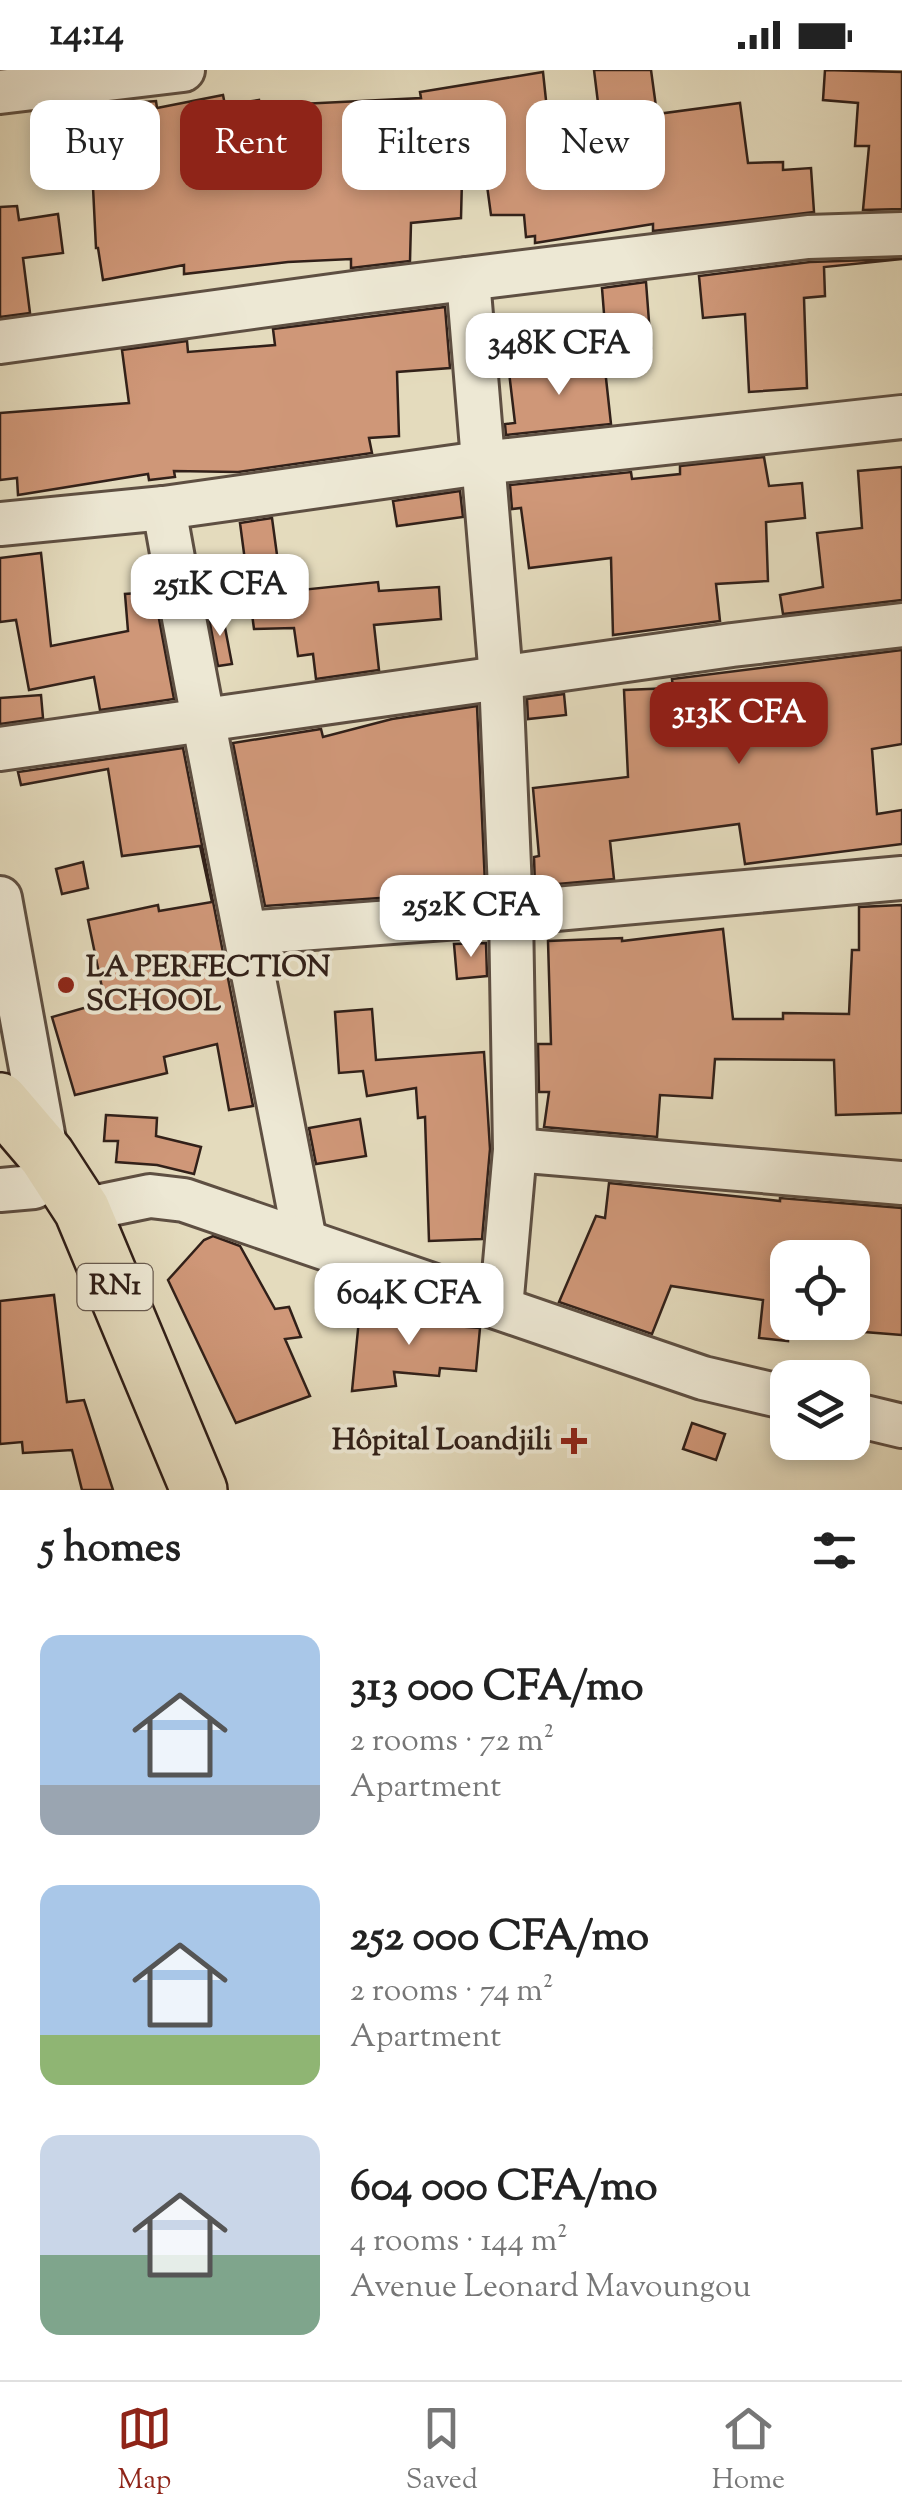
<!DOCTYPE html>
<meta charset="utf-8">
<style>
body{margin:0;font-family:"Sorts Mill Goudy",serif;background:#f2f2f2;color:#222;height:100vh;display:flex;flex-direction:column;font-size:38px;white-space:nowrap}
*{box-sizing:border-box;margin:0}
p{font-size:32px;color:#767676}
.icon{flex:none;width:55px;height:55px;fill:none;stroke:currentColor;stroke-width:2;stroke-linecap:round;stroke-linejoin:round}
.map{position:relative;height:1420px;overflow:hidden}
.sheet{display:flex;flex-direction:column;background:#fff;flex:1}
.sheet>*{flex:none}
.guide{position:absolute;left:30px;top:30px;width:842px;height:90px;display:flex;gap:20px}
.tools{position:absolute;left:770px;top:1170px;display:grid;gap:20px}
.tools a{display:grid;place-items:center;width:100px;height:100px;border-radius:20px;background:#fff;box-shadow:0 5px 15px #0003;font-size:50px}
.price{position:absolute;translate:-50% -85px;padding:0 22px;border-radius:20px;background:#fff;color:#222;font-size:32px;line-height:65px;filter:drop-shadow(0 2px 5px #0008)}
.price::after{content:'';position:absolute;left:50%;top:60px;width:30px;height:22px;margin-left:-15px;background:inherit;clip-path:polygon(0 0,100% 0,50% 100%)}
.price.on{background:#8f2418;color:#fff}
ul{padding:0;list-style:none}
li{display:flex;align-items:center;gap:30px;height:250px;padding:0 40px}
li span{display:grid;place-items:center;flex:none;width:280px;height:200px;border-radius:20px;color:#555}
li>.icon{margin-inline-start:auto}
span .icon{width:120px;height:120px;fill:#fffc;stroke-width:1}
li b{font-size:42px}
h2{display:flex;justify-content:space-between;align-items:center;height:120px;padding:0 40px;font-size:42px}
.tag{padding:0 35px;border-radius:20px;background:#fff;box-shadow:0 5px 15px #0003;font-size:35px;line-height:90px}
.tag.on{background:#8f2418;color:#fff}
.status{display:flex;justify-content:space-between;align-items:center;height:70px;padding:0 50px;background:#fff;direction:ltr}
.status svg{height:28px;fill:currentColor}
.tab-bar{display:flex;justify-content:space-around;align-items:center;height:140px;border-top:2px solid #e0e0e0;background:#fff;font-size:28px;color:#767676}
.tab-bar a{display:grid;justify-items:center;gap:5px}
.tab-bar .on{color:#8f2418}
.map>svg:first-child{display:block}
.building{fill:#cf9778;stroke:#312019;stroke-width:2.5}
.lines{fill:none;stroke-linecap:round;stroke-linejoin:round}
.minor-casing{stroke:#5e4f42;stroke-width:48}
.highway-casing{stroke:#312019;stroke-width:60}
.minor{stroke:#ede8d4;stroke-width:42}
.highway{stroke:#e4dbbd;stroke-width:55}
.poi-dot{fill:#8f2418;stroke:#ede8d4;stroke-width:4}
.labels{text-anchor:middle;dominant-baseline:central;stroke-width:8;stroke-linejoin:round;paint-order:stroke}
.shield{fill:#ede8d4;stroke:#695c51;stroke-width:2.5}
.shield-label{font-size:28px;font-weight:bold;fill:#312019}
.poi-label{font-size:30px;font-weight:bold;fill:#312019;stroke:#ede8d4;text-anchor:start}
</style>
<div class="status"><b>14:14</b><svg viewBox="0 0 49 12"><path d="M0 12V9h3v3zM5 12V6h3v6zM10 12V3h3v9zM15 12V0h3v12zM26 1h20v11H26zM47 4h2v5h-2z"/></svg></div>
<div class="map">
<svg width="902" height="1420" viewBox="0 0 902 1420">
<rect width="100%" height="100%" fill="#e4dbbd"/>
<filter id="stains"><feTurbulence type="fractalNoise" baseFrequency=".002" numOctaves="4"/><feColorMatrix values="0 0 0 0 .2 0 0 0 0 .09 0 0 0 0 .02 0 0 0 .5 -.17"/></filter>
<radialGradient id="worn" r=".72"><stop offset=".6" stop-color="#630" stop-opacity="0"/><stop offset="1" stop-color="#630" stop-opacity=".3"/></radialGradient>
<!-- building -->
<g class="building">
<path d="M594,0H651L657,44L740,33L748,93L783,92V100L811,98L814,142L653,161V154L535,173V166L526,167L524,145H491L486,108L462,109L461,148L411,153L410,191L351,198V189L288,192L184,204V195L103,210L98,178H96L89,36L156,31L157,38L223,25L225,35L259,30L260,36L421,28L420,22L543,2L548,49L599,41Z"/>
<path d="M825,0L902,2V139L863,140L869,76H855L858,33L823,30Z"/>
<path d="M17,136L19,150L58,144L63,183L23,188L30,243L0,247V137Z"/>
<path d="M902,189L824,197L825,226L804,228L807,318L749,322L745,244L703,248L699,206L810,192Z"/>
<path d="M646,212L651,278L607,282L602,218Z"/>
<path d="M445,237L450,298L397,302L399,366L369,368L372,383L238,402L174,401L175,407L149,410L148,404L18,425L17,408L0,410V343L129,333L122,280L187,271L188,282L275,275L273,259Z"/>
<path d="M604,290L611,354L506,365L505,354L515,353L509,302Z"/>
<path d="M764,387L769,416L802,413L805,448L766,452L768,511L716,514L720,551L613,565L611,488L529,498L521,438L512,439L510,415L631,402L632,409L680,404V396Z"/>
<path d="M902,397V530L783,544L780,525L823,517L817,463L862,458L858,401Z"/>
<path d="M460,421L463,447L397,456L393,431Z"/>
<path d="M272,448L282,522L378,512L379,521L439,517L441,549L374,555L379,600L316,609L313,584L298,586L294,558L254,559L240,453Z"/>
<path d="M41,483L51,576L128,561L125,524L154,522L174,629L100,640L94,607L29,620L16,550L0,552V488Z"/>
<path d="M222,542L232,594L218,596L208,543Z"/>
<path d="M902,580V674L872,679L877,744L902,740V774L745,794L739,754L610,771L614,809L535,816L534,787L539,786L533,718L628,707L624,620L673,618L672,609Z"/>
<path d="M564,624L566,645L528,649L527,629Z"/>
<path d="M41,625L43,648L0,654V628Z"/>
<path d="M477,636L485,814L409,826L265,836L233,673L321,659L323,667L392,649Z"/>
<path d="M183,678L253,1036L229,1040L217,974L164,987L167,1003L75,1025L52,947L105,932L88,850L158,835L159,841L212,832L200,776L122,786L108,699L21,715L18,702Z"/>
<path d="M83,792L88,818L62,824L56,799Z"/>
<path d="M902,835V1043L836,1045L834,990L715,989L712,1028L660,1025L657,1067L544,1057L549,1022H539L538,974H551L548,871L622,868V871L723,859L733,949H783V943L849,944L852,880H859V837Z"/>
<path d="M486,873L487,906L457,909L454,874Z"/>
<path d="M372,939L376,990L484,982L490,1079L482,1169L429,1171L425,1047L418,1048L416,1018L367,1026L363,1001L339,1003L335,942Z"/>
<path d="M106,1045L157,1048L156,1066L201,1077L194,1104L157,1095L116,1092L118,1071H104Z"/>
<path d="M360,1049L366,1086L316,1094L309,1058Z"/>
<path d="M609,1113L780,1131V1128L902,1138V1265L852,1261V1181L788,1176V1271L759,1268L763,1230L671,1216L652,1264L559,1232L596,1146L605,1148Z"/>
<path d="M213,1166L240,1176L275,1239L289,1237L301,1267L285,1269L310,1326L236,1353L168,1210L204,1170Z"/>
<path d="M54,1225L67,1332L84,1330L113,1420H82L72,1380L23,1383L22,1372L0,1374V1231Z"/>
<path d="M360,1239L445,1247L444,1255L480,1258L476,1301L440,1298L439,1306L394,1302L396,1316L352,1321Z"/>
<path d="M692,1353L725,1364L716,1390L683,1379Z"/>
</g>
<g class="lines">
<defs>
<g id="minor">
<path d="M0,22L183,0"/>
<path d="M468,209L501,608L511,843L515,1080L501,1238"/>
<path d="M0,272L361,222L808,167L902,164"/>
<path d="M164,438C207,683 259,927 305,1171"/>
<path d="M0,454L164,438L481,393L902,347"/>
<path d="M0,679L732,575L902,555"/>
<path d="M0,828L47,1086"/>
<path d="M246,863L511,843L902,808"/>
<path d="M515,1080L902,1113"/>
<path d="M0,1120L34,1117"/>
<path d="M82,1140L150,1126L184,1130L703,1308L788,1328"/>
<path d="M852,1344L902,1356"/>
</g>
<path id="highway" d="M0,1031L47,1086L82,1140L199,1420"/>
</defs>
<!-- minor casing -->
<use href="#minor" class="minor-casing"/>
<!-- highway casing -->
<use href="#highway" class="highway-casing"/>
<!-- minor -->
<use href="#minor" class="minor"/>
<!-- highway -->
<use href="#highway" class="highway"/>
</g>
<!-- markers -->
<g class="poi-dot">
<circle cx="66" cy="915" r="10"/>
<path d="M569 1356h10v10h10v10h-10v10h-10v-10h-10v-10h10z"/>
</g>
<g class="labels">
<!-- shield labels -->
<rect class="shield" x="77.5" y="1194" width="75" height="46" rx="8"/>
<g class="shield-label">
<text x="115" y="1217">RN1</text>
</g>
<!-- poi labels -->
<g class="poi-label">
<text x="86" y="898">LA PERFECTION<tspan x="86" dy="34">SCHOOL</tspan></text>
<text x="552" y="1371" text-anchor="end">Hôpital Loandjili</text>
</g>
</g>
<rect width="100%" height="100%" filter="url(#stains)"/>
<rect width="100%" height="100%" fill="url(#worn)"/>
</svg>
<div class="tools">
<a><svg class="icon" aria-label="locate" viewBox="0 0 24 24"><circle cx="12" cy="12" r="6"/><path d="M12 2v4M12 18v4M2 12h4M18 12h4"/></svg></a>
<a><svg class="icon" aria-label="layers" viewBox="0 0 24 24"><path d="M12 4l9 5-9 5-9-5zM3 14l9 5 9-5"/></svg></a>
</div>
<b class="price" style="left:559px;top:328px">348K CFA</b>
<b class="price" style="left:220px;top:569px">251K CFA</b>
<b class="price on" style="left:739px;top:697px">313K CFA</b>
<b class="price" style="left:471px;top:890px">252K CFA</b>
<b class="price" style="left:409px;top:1278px">604K CFA</b>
<div class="guide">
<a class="tag">Buy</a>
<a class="tag on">Rent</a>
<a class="tag">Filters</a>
<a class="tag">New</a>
</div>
</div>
<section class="sheet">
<h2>5 homes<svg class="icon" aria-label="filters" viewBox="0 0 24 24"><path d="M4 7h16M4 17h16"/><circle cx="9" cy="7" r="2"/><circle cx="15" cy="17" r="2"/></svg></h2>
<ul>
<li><span style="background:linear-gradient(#a9c7e8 75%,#9aa5b1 0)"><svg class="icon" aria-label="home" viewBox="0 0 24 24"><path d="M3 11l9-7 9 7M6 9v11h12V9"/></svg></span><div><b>313 000 CFA/mo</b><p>2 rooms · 72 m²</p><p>Apartment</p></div></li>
<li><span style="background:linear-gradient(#a9c7e8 75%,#8fb573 0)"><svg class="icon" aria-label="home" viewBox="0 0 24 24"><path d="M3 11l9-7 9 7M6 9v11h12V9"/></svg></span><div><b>252 000 CFA/mo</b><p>2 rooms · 74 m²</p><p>Apartment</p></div></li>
<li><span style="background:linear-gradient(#c9d6e8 60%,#7fa58c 0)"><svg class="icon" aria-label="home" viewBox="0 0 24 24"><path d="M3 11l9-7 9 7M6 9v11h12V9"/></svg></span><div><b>604 000 CFA/mo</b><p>4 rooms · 144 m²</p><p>Avenue Leonard Mavoungou</p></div></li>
</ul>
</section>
<nav class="tab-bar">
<a class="on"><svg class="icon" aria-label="map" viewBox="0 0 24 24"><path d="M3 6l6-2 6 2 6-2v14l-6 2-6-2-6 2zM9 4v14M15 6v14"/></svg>Map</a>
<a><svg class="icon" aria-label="saved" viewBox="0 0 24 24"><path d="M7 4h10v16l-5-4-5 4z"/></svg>Saved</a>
<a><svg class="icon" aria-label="home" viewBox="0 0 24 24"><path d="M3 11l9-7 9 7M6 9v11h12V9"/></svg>Home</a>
</nav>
